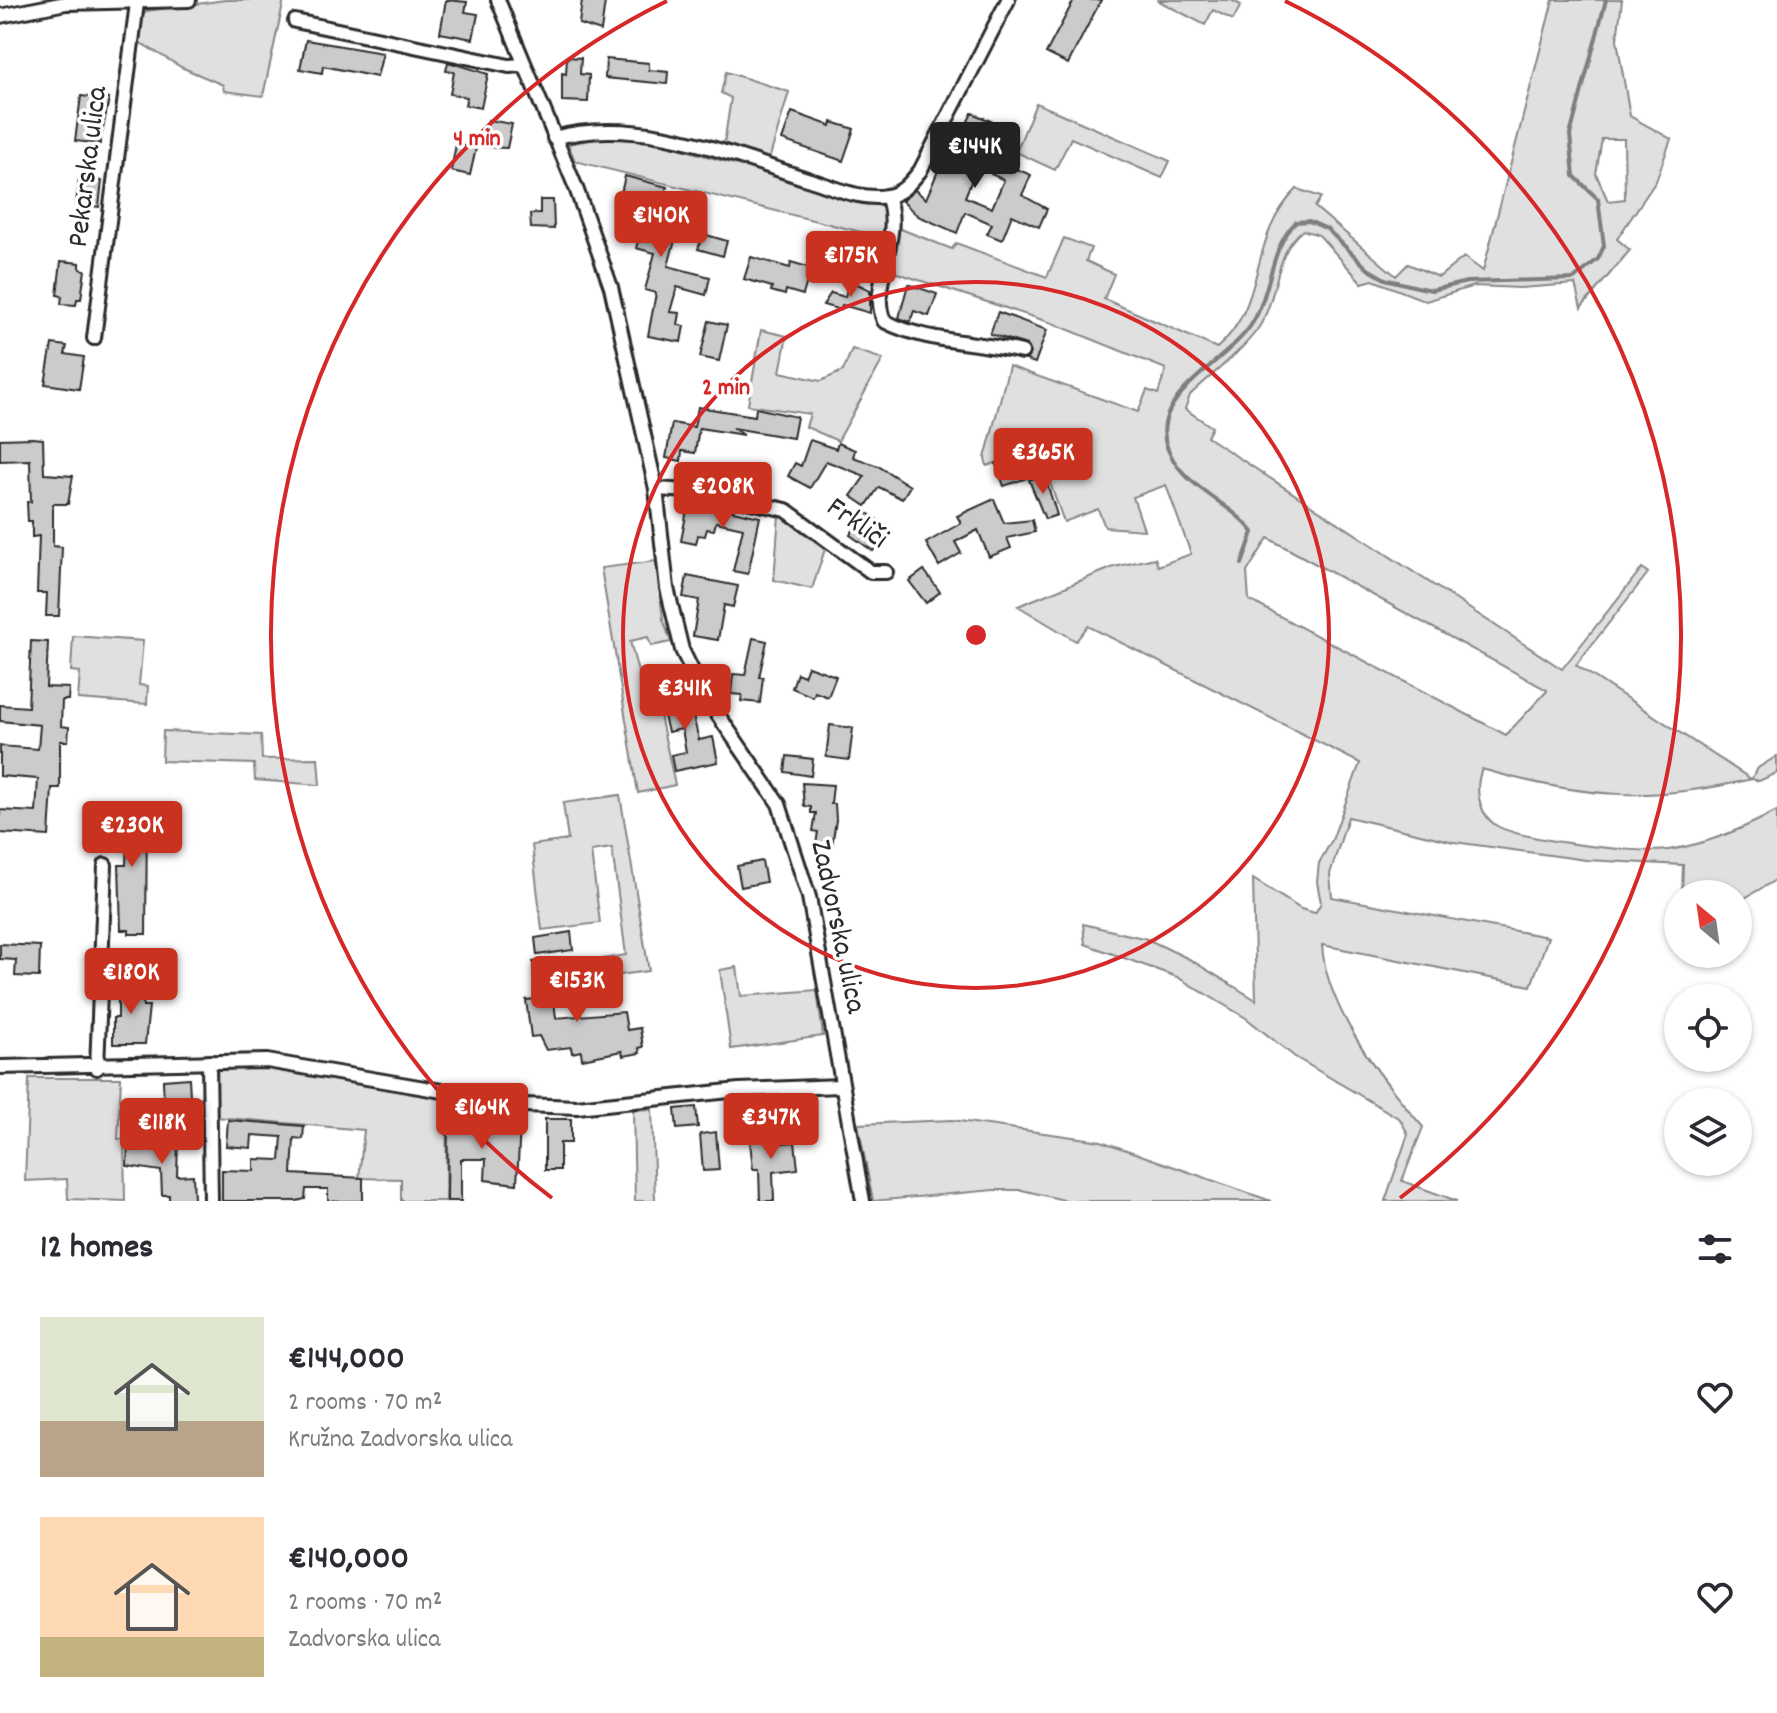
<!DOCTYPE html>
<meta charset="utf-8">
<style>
body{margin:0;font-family:Dekko,sans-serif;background:#f7f7f7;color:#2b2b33;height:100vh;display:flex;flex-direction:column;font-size:30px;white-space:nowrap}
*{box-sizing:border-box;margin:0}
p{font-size:26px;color:#7c7c81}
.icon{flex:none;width:44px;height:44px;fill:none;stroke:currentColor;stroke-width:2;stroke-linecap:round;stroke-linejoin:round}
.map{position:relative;height:1201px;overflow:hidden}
.drawer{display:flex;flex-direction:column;background:#fff;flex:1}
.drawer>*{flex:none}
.needle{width:52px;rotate:331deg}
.tools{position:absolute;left:1664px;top:880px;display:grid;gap:16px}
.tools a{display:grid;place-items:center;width:88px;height:88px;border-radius:50%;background:#fff;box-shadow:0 2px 6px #0004;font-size:40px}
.price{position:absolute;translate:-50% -68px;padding:0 18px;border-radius:8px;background:#c8321e;color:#fff;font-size:26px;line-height:52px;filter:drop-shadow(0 2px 4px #0008)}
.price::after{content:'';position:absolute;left:50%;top:48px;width:24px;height:18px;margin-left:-12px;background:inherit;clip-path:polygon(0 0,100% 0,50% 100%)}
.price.on{background:#222;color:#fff}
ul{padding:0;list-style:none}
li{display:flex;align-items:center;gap:24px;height:200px;padding:0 40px}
li span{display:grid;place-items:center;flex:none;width:224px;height:160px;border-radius:0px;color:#555}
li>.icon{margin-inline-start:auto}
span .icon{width:96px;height:96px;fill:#fffc;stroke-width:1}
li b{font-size:34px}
h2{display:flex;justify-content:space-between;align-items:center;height:96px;padding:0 40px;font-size:34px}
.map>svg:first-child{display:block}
.green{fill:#e0e0e0;stroke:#868686;stroke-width:2;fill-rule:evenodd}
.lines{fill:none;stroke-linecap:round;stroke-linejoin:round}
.stream{stroke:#7e7e7e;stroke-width:4}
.building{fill:#cbcbcb;stroke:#2b2b2b;stroke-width:2}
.minor-casing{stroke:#2b2b2b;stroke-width:18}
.minor{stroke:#fff;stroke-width:12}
.ring{fill:none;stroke:#d62828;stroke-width:4}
.labels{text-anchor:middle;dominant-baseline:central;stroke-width:7;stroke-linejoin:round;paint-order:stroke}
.street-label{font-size:30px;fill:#2b2b2b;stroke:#fff}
.centre{fill:#d62828;stroke:#fff;stroke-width:4}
.ring-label{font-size:24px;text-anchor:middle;font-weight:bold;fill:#d62828;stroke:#fff;stroke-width:7;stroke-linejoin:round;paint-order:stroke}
</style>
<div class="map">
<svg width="1777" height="1201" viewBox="0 0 1777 1201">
<rect width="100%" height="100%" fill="#fff"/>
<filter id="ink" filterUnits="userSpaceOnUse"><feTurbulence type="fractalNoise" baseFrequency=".0125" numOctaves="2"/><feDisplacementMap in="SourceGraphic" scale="16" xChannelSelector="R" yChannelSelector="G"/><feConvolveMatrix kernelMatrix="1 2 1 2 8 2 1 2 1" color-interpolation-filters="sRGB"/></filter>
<g filter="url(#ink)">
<!-- green -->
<g class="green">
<path d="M225,0H284L263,96L224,91L223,85L181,67L139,42L142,16L147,11Z"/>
<path d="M1157,0H1231L1241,5L1233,20L1213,10L1205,25Z"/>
<path d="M1553,0H1622L1617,40L1630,116L1671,139L1656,181L1617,239L1630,250L1581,308L1575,284L1520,288L1474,286L1426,301L1373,280L1362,283L1319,235L1303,230C1273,252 1279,300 1257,330C1239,354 1212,374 1190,395L1185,409L1212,427L1207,437L1562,669L1642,568L1648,573L1576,665L1751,779L1758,768L1777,756V773L1759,781L1752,779C1650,803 1582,798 1482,769C1475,786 1477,811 1494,824C1515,840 1639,854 1668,850C1708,844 1742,829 1777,811V879L1738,902V894H1682L1683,865L1586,860L1454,842L1348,817L1330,874L1332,897L1548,937L1531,986L1322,945C1326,1009 1382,1080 1423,1127L1402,1181L1457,1201H1385L1408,1134L1400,1119L1295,1057L1246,1018L1177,977L1085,944L1083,924L1147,939L1189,959L1256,1000L1253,879L1301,909L1315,913L1321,903L1317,882L1319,863L1332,840L1360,763L1088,626L1076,641L1018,606L1114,567L1155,558L1158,566L1191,554L1166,485L1133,497L1144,530L1105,527L1098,509L1064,522L1046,472L1032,477L1023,453L987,466L985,458L1009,366L1138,412L1147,390L1158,394L1166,369L1052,323L891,271L898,228L952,249L956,243L1047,277L1064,238L1091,248L1086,261L1114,274L1104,299L1217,348C1269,302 1246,239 1297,189L1321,197L1315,207L1396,276L1408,264L1439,277L1464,257L1483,271ZM1602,139H1624L1625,199L1608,201L1596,174ZM1268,538L1547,690V691L1506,735L1249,600L1247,572Z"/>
<path d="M726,72L789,92L769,160L724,144L731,98L721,93Z"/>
<path d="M1036,103L1170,161L1162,178L1071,138L1055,170L1016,152Z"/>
<path d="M606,137L661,143L880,206L886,211L885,238L575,161L568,144Z"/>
<path d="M761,330L787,336L780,372L821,381L843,371L852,349L883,359L838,441L806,427L810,414L748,405Z"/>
<path d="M779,515L791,519L826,546L812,589L774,580Z"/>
<path d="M656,561L663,619L671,642L651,646L648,637L630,641L645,699L656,697L675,785L638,793L601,568Z"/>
<path d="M73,636L143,641L139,685L148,686L147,704L78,699L80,672L71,671Z"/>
<path d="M163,731L261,735L262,759L318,758L320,785L255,780L254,764L162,761Z"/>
<path d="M620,795L649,971L604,977L602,959L626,955L612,848L591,851L600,923L542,930L532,845L568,840L563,803Z"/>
<path d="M737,967L741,996L817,990L823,1036L731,1049L720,970Z"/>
<path d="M268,1066L447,1099L446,1201H401V1179L359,1178L364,1130L216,1117L215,1072L223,1067Z"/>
<path d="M29,1078H121L118,1139H124L125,1201L68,1199L67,1179L25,1181Z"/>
<path d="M652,1109L655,1201H635L633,1110Z"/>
<path d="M952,1120L1101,1141L1271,1201H1068L1022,1190H994L873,1201L858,1124Z"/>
</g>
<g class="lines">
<!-- stream -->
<path class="stream" d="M1242,564L1253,532C1233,506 1200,494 1179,468C1127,403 1226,367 1253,322C1272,290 1269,249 1296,222L1309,221L1327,229L1368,269L1385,279L1417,287L1432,290L1467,282L1574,279L1598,259L1604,246L1598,199L1574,176L1570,135L1606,0"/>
</g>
<!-- building -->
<g class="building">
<path d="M446,0L467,2L465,12L478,14L473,39L440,33Z"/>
<path d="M582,0L605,2L601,31L579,24Z"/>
<path d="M1074,0H1101L1068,64L1046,53Z"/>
<path d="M306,40L383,53L377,77L323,66L322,73L300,69Z"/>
<path d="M567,57L581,58L580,74L589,75L588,102L562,101V73L566,74Z"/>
<path d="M606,59L649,63V70L668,72L667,84L605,78Z"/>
<path d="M448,62L488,74L481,108L465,105L467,97L450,94L454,72L446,71Z"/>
<path d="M81,96L109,99L100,144L75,141Z"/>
<path d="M792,112L831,126L832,122L854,129L843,161L782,140Z"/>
<path d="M972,113L993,122L986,135L976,131L965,153L980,160L965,197L992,208L1004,180L991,174L997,161L1031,175L1022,195L1047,209L1039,227L1012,215L1002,240L987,234L992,224L965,212L957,233L918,216L902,201L915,190L926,199L947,150L953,152Z"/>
<path d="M488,120L512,124L507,148L483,147Z"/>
<path d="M456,144L476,148L470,175L451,171Z"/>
<path d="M625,176L667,187L656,228L677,233L668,266L710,277L706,295L677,287L670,312L680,313L678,325L684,326L681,342L648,336L656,293L645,290L655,253L636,248L647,209L619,202Z"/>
<path d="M79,178L102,181L99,207L76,204Z"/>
<path d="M540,200H553L554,229L531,228L530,214L540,213Z"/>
<path d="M703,234L727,241L723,256L698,249Z"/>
<path d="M841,236L865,243L858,268L820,257L825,238L839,242Z"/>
<path d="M751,257L790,268L791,262L811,268L803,295L786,290L785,295L771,291L772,287L744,279Z"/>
<path d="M61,261L80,263V269L85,270L81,299H77L76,305L61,304L62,296L57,295Z"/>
<path d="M849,280L870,290V313L842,305L841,310L823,305L831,293L845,297Z"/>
<path d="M908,284L937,294L929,316L914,311L910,322L899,318Z"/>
<path d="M998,312L1047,330L1035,363L1026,360L1031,353L1027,345L990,334Z"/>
<path d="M709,321L727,325L719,361L700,357Z"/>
<path d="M52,344L67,346L65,354L84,357L79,389L45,384Z"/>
<path d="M698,407L755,416L756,408L797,417L793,438L733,428L744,435L699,428L695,453L682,451L681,461L666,458L672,423L694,427Z"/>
<path d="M32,438L43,439L44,474L73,476L68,504H53V546L62,547L59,616H46L47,593H37L39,536L32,537V521H28L27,502H31L30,460L0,461V439Z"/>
<path d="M810,440L836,449L838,443L855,450L853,457L878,466L910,486L902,499L879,487L866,506L851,496L865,476L826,461L810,488L788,476L795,463L801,466Z"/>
<path d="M1022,455L1030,477L1004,486L996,464Z"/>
<path d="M1044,474L1057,515L1045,519L1029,480Z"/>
<path d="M994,499L1004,523L1032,520L1035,532L1007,538L1011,548L989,557L978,530L955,542L961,553L939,566L926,543L961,523L957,516Z"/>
<path d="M688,505L706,509V505L760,517L748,574L733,571L743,528L716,522L714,530L707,529L705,536L698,535L696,544L681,541Z"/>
<path d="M866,512L889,528L873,551L850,535Z"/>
<path d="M924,570L940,592L926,603L909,581Z"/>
<path d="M687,576L738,586L733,607L724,605L718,640L693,636L699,600L683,597Z"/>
<path d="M753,638L767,641L759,677H763L760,703L741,701L742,695L731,694L733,674L745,675Z"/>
<path d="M31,641L48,642L46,687L69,688L68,700H62L61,726L69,727L68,741H60V788H52L49,836L0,833V810L36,812L38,779L0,776V746L38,749L40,725L0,721V705L28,707Z"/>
<path d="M808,666L836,676L828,697L815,692L813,697L792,688L797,673L804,676Z"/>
<path d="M671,681L677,707L690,704L699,740L713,737L718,762L674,771L671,755L686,752L682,729L668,732L656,684Z"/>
<path d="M830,725L853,728L849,760L826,757Z"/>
<path d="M787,756L813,759L811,776L785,772Z"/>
<path d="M802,783L833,785L831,804H835L836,820L832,846L816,844L818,832L813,831L816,813H811V807L804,806Z"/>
<path d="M106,808L147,814L146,934H129V930H121L119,865H126L127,841H121V833H115L116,824L105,823Z"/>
<path d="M762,861L766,882L741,887L737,866Z"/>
<path d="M571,932L573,950L537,955L535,938Z"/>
<path d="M0,944L40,946L39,977L15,976L16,960L0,959Z"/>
<path d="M549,960L556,1018L624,1012L627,1030L640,1028L643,1047L639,1048L640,1053L623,1056L622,1051L582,1059L581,1051L572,1053L571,1047L546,1050L539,1036L531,1037L526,1000L535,999L533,962Z"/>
<path d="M127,983H143V1006H149L145,1044H113V1018H118V987H127Z"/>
<path d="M189,1078L191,1113L179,1114L178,1104L164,1105L163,1080Z"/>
<path d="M696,1107L698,1127L677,1129L675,1109Z"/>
<path d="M448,1116H471V1123L520,1122L517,1184L485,1180L486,1159H461V1201H447Z"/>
<path d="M545,1119H571V1143H560V1170H545Z"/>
<path d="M228,1120L304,1126L303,1139L294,1138L292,1174L363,1178V1201H328V1189H306L305,1199L297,1201H222V1170L254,1171V1159L280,1160L282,1137L252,1135L251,1148L226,1146Z"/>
<path d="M770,1131L771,1144L795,1142L798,1169L773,1172L774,1201H760L759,1169H753L749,1133Z"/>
<path d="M716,1132L719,1170L703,1171L700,1134Z"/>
<path d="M128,1139L178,1141L177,1176L193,1175L194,1200L169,1201V1195H162L161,1171L127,1166Z"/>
</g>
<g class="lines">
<defs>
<g id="minor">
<path d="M498,0L576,188L611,287L656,489L667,588L682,650L703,693L779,804L809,897L863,1201"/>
<path d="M0,16L66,3L189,0"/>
<path d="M295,21L509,66L523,65"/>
<path d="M554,138C639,115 729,154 810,180C833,187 862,201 887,196C902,194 911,182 920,171L1008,0"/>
<path d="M887,196C904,238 868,284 884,321C927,343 976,341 1022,352"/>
<path d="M94,338L137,3"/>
<path d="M656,489L706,492L786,510L871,572H886"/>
<path d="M209,1062L211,1201"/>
<path d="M0,1067L267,1061L524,1105L577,1107L739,1090L840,1086"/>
<path d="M97,1068L105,865"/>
</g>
</defs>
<!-- minor casing -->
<use href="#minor" class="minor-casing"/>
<!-- minor -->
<use href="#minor" class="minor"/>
</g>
</g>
<!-- distance rings -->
<g class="ring">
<circle cx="976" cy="635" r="353"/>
<path d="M552 1198A705 705 0 0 1 667 1M1285 1A705 705 0 0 1 1400 1198"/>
</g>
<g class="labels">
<!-- street labels -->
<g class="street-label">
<text transform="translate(90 167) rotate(-83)">Pekarska ulica</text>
<text transform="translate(856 525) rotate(35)">Frkliči</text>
<text transform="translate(836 927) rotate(78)">Zadvorska ulica</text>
</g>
</g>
<circle cx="976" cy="635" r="12" class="centre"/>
<g class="ring-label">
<text x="477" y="145">4 min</text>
<text x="726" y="394">2 min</text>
</g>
</svg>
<div class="tools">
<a><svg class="needle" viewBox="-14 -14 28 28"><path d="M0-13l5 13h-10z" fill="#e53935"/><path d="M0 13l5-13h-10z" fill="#7c7c81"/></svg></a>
<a><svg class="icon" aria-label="locate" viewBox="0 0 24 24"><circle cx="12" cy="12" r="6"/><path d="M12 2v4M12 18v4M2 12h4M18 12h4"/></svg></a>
<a><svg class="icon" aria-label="layers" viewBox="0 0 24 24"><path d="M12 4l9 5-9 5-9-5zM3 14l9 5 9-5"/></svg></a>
</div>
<b class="price on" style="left:975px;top:190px">€144K</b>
<b class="price" style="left:661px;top:259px">€140K</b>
<b class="price" style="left:851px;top:299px">€175K</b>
<b class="price" style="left:1043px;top:496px">€365K</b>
<b class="price" style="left:723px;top:530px">€208K</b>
<b class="price" style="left:685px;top:732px">€341K</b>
<b class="price" style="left:132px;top:869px">€230K</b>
<b class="price" style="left:131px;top:1016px">€180K</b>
<b class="price" style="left:577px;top:1024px">€153K</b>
<b class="price" style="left:482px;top:1151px">€164K</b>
<b class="price" style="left:771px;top:1161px">€347K</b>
<b class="price" style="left:162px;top:1166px">€118K</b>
</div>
<section class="drawer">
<h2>12 homes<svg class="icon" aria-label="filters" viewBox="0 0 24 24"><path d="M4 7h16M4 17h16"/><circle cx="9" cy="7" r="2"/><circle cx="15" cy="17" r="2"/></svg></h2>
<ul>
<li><span style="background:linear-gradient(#dfe7d0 65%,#b9a48a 0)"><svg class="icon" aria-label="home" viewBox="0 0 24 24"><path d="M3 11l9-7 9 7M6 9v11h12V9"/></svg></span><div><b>€144,000</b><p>2 rooms · 70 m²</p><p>Kružna Zadvorska ulica</p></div><svg class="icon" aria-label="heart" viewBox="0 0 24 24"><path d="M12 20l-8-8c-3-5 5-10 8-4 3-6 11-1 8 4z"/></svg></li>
<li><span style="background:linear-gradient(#ffd9b3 75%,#c2b280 0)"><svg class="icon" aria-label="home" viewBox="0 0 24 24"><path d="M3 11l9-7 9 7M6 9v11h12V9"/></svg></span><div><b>€140,000</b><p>2 rooms · 70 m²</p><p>Zadvorska ulica</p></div><svg class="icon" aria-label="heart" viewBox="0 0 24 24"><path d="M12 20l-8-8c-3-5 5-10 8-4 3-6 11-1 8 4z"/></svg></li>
</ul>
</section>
